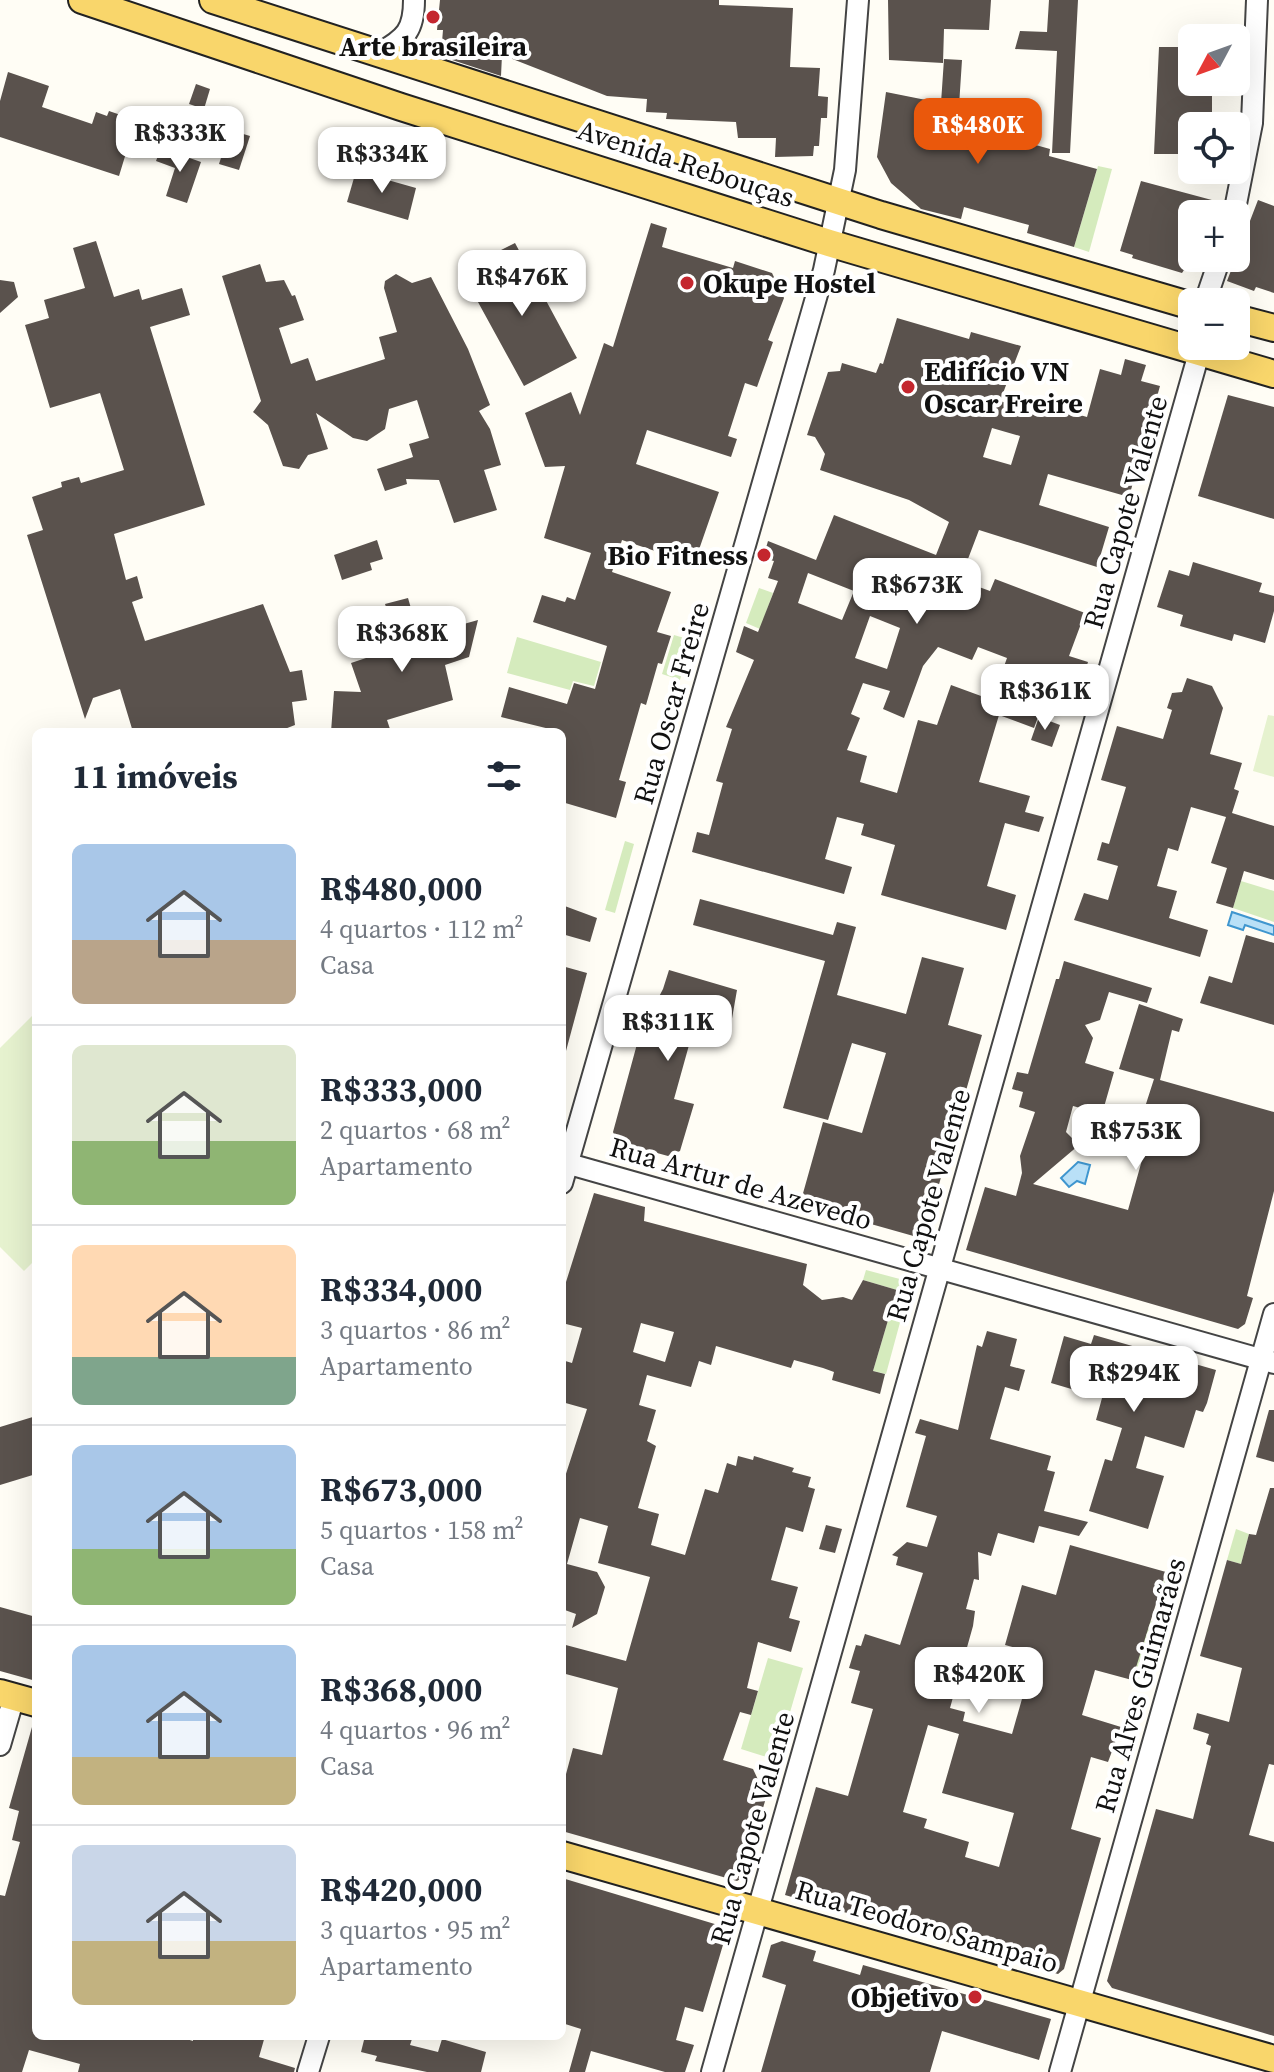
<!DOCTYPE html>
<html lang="pt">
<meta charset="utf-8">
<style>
body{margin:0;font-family:"Source Serif 4",serif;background:#f6f6f7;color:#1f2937;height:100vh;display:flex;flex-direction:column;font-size:30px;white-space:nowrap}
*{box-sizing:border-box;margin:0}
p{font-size:26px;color:#747a83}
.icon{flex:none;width:44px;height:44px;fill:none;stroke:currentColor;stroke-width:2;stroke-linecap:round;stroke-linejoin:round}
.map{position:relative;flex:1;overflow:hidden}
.sheet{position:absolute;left:32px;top:728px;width:534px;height:1312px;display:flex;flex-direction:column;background:#fff;border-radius:12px;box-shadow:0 8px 32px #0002}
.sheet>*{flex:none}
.needle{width:52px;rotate:229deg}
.controls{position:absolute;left:1178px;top:24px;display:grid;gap:16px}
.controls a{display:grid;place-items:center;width:72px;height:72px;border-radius:12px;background:#fff;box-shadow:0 8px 32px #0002;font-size:40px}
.price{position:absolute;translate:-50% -68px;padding:0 18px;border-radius:16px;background:#fff;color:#222;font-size:26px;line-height:52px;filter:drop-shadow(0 2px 4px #0008)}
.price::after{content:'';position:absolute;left:50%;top:48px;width:24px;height:18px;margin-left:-12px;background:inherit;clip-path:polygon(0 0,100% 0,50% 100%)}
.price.selected{background:#ea580c;color:#fff}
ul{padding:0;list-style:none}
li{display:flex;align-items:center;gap:24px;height:200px;padding:0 40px}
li+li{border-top:2px solid #e0e1e3}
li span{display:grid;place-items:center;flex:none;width:224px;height:160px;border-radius:12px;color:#555}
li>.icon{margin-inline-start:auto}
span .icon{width:96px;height:96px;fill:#fffc;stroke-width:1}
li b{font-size:34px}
h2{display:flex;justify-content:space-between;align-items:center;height:96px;padding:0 40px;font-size:34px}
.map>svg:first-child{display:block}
.green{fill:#d5ebbd}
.pitch{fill:#e6f2cf}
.water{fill:#b9e0f7;stroke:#3f96cf;stroke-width:2}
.building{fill:#5a524d;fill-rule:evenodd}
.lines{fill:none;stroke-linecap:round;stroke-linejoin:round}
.minor-casing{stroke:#444;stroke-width:24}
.major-casing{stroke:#222;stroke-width:30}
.minor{stroke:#fff;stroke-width:20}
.major{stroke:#f9d66b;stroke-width:26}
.poi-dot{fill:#c4262e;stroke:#fff;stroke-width:3}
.labels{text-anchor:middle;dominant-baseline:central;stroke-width:8;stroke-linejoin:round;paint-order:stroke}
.poi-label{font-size:28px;font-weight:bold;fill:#111;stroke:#fff;text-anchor:start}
.street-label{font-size:28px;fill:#111;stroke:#fff}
</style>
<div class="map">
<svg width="1274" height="2072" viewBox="0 0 1274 2072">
<rect width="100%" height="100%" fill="#fffdf5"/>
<!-- green -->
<g class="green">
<path d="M1098,166L1112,169L1089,252L1074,247Z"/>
<path d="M759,588L773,593L760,629L746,623Z"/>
<path d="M674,635L691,640L680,680L662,674Z"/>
<path d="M517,637L601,662L594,686L573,681L570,690L507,673Z"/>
<path d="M625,841L634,844L615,913L605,910Z"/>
<path d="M1241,881L1274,891V922L1233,908Z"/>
<path d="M866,1270L911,1282L886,1374L873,1371L897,1290L863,1280Z"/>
<path d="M1236,1529L1249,1534L1241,1564L1227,1560Z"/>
<path d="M1166,1572L1176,1574L1163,1619L1154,1617Z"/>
<path d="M1149,1621L1162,1624L1145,1684L1132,1680Z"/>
<path d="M768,1658L803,1668L776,1760L741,1749Z"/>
</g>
<!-- pitch -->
<g class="pitch">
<path d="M1268,715L1274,716V777L1253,771Z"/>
<path d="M36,1012V1259L24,1271L0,1247V1048Z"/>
</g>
<!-- water -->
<g class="water">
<path d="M1232,912L1274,926V935L1245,925L1243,930L1228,925Z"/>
<path d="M1078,1162L1090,1165L1085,1184L1077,1181L1069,1187L1061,1178Z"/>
</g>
<!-- building -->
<g class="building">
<path d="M440,0H719V5L793,8L790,67L820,68L818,96L828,97L827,118H821L819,146H814L813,156L775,157L776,138H738L736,122L666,119L667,113L646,112L647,99L607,96L502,55L501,76L449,59L446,43L442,42L443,30H437Z"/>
<path d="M888,0H991L989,30L944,29L943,63L889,60Z"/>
<path d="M1049,0H1078L1070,153H1052L1057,51L1015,49L1020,31L1047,32Z"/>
<path d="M1159,47H1192V82H1212V126H1192V154H1154Z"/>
<path d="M944,59L962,60L959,106L985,107L980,129L985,130L984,135L992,136L993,133L1050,149L1049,156L1097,169L1074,247L1027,233L1029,225L964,207L961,219L921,209L891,183L877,157L886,92L941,103Z"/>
<path d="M8,72L49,86L42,107L92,124L96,112L107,116L109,111L147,124L140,144L130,140L119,176L0,137V101Z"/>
<path d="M196,84L210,89L204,109L189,104Z"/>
<path d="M230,130L250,136L239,170L219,164Z"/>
<path d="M161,148L201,162L187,203L166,196L175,168L156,161Z"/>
<path d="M356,171L416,188L408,220L347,202Z"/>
<path d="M1141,181L1223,203L1221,214H1192V272L1184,270L1182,273L1132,258L1133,255L1120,251Z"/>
<path d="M1258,200L1274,206V293L1256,287L1254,291L1227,281Z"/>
<path d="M651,223L667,228L662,247L733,268L735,261L772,273L784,298L768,340L773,342L757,387L745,383L728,436L737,439L731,457L647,430L636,464L719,492L694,564L622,540L612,572L671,592L657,632L671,636L662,664L658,663L646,705L641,703L619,780L626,782L616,818L562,802V732L501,717L509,687L567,704L574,683L595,689L607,646L533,622L542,595L565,602L567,597L575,600L591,553L544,538L565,466L545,467L525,413L571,392L580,415L604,343L613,347Z"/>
<path d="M96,241L114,297L139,289L142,300L182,288L190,315L150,327L205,505L114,534L126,580L137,576L143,598L132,602L145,641L263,604L290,672L302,670L307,700L292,702L295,725L277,732H133L120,689L93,698L85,719L27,535L43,530L32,497L62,487L61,482L79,477L81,483L124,470L100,393L50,408L25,325L49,318L44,300L85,288L73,248Z"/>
<path d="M515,243L577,358L524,386L467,282L506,259L501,250Z"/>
<path d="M260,264L266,282L284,280L292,296L295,295L304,320L279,328L291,364L308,358L316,381L385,359L379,337L397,332L384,288L385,281L396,274L412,283L431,277L468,349L490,405L479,411L490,429L501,465L484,470L497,510L454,523L439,480L406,479L407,484L385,491L377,469L413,457L409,444L429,438L417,400L389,409L385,429L367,441L353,438L316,413L328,449L308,455L299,469L283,466L268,425L253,412L261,401L222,276Z"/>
<path d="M0,280L14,282L18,297L0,313Z"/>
<path d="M897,318L969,339L971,332L1021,346L1000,401L1027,409L1030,401L1087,417L1100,369L1121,375L1125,359L1146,365L1141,381L1160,386L1129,497L1048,474L1039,505L1109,527L1097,567L979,530L960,580L990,591L995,579L1085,613L1069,656L1088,662L1081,685L1054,674L1034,728L999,715L979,782L1030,796L1025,812L1044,817L1039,832L1005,823L987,886L1016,895L1006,930L881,895L895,845L861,835L864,824L837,817L825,859L852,867L844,894L692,852L697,832L709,835L723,783L716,781L732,729L726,727L754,660L736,652L744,626L758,632L778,581L768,578L774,561L763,558L768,541L816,560L834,515L936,555L949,522L909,500L820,470L825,454L815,437L807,435L828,372L840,371L842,363L876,373L880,363L883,364ZM992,428L1020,436L1011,465L983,457ZM808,573L854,591L842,620L798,603ZM870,616L900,628L887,669L855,658ZM938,647L972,660L978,647L1007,658L992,700L951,685L937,725L918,720L897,793L860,782L867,756L847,750L860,718L851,714L863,683L890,691L883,709L904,718L923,666Z"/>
<path d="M1228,395L1274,407V519L1198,496Z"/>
<path d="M377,540L383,559L370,563L372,570L342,580L334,555Z"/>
<path d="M1193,562L1262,583L1259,592L1274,596V611L1265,643L1234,634L1232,641L1180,626L1183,615L1157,607L1169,570L1189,576Z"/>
<path d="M408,598L417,629L437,624L439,631L478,620L469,657L445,665L453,700L387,720L391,732H331L334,691L361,692L351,663L399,647L385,604Z"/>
<path d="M1187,678L1212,686L1223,708L1210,754L1242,763L1234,789L1239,791L1232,813L1274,826V880L1244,871L1233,908L1216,903L1227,868L1211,863L1226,817L1191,807L1178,851L1168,848L1157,886L1177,891L1169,918L1208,930L1200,957L1074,920L1084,893L1108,900L1118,866L1097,860L1102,842L1109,844L1126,787L1101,780L1117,726L1163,739L1172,710L1167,708L1172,693L1182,692Z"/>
<path d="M1039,717L1060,725L1052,747L1031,740Z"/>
<path d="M700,899L833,935L837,922L856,927L837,995L906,1014L922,957L964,968L948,1025L982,1035L925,1233L917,1237L800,1204L823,1122L862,1133L886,1053L852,1043L828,1120L783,1108L825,961L693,925Z"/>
<path d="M562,905L597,918L590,942L562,934Z"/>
<path d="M1246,935L1274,943V1025L1200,1003L1209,976L1232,983Z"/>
<path d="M1064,961L1152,988L1147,1003L1109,992L1100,1020L1085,1025L1093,1038L1085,1063L1114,1072L1102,1114L1073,1106L1066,1132L1079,1145L1033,1184L1128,1210L1156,1110L1145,1107L1154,1079L1119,1069L1139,1004L1183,1019L1179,1032L1172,1030L1160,1080L1274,1112V1191L1247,1296L1253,1298L1245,1324L1238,1329L966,1250L985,1187L1016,1196L1022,1173L1020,1156L1035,1112L1019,1107L1023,1092L1012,1089L1017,1072L1028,1074L1056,979H1059Z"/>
<path d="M562,966L587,973L566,1051H562Z"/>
<path d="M669,970L737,990L730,1030L696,1020L674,1099L694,1104L680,1151L668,1156L617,1142L613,1132L640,1033L663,989Z"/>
<path d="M594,1193L645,1207L644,1221L807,1264L803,1285L822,1300L843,1297L852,1300L863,1280L897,1290L873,1371L885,1374L880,1394L832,1380L834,1372L823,1368L794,1360L791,1368L716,1346L711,1365L699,1361L691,1387L647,1375L639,1405L656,1410L647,1441L656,1446L638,1508L659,1514L651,1545L685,1555L705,1489L718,1493L727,1463L736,1466L738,1456L753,1460L754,1456L794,1468L792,1472L811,1477L808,1487L815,1489L803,1532L786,1527L771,1580L798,1587L789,1618L800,1621L791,1652L758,1642L747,1688L758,1691L751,1715L740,1712L723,1760L753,1769L761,1786L769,1788L742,1878L737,1881L562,1831V1789L573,1748L602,1755L618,1688L562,1673V1644L626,1661L650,1577L598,1563L608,1526L580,1518L567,1564L597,1572L605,1587L597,1614L572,1628L576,1614L562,1609V1486L587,1409L562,1402V1360L572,1363L582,1328L562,1323V1280L566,1282ZM641,1323L674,1332L665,1362L633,1352Z"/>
<path d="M987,1331L1017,1339L1010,1366L1025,1370L1019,1391L1005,1387L990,1439L1051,1456L1047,1470L1055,1472L1044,1511L1088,1522L1079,1536L1039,1526L1034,1543L998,1533L991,1556L978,1552L979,1580L974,1579L966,1609L975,1611L973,1626L950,1708L965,1712L963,1721L1012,1734L1035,1653L1005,1645L1022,1585L1056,1595L1070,1545L1166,1572L1132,1680L1095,1670L1082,1715L1121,1727L1108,1762L1091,1757L1071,1829L1101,1838L1064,1969L1058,1974L785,1895L816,1787L848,1796L873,1709L851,1703L860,1671L849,1668L856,1645L861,1646L865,1634L900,1645L923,1573L896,1565L898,1557L892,1555L907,1542L927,1547L937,1516L906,1507L926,1436L915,1433L920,1419L958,1430L977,1345L982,1347ZM928,1725L959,1734L942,1793L1014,1813L999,1867L965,1857L969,1842L924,1828L927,1819L903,1812Z"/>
<path d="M1094,1335L1216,1370L1207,1403L1203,1412L1196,1410L1184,1448L1145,1436L1136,1468L1164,1476L1148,1529L1089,1511L1105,1459L1112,1461L1122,1428L1096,1420L1102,1398L1051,1383L1064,1336L1091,1344Z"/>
<path d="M1269,1410H1274V1462L1256,1457Z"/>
<path d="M36,1416V1474L0,1485V1427Z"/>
<path d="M1270,1488H1274V1765L1269,1764L1249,1835L1274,1842V2036L1112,1988L1107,1981L1156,1809L1193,1819L1211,1746L1206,1744L1209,1734L1193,1729L1197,1713L1229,1722L1242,1668L1200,1656L1227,1560L1241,1564L1249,1534L1256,1535Z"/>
<path d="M826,1525L842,1529L835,1553L819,1549Z"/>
<path d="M0,1607L36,1617V1681L0,1671Z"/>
<path d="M32,1727H36V2036H176L193,2041V2036H265L259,2057L295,2068L294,2072H78L80,2064L29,2050L22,2072H0V1895L5,1896L20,1842L12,1840L19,1811L9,1808Z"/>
<path d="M562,1878L728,1928L703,2012L685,2007L676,2040L694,2045L685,2072H665L591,2051L585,2072H569L581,2029L562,2023Z"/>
<path d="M782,1941L816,1951L813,1961L860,1975L863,1965L1051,2019L1039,2060L942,2031L930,2072H761L786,1985L762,1977L771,1945Z"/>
<path d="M365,2036H413L410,2045L438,2052L442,2039L486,2052L481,2072H427L375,2061L377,2056L361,2052Z"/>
</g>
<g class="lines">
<defs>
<g id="minor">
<path d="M380,53C406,38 414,30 414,0"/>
<path d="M1234,214L1252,123L1257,0"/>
<path d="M1205,302L1220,258"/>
<path d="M562,1162L1274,1363"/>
<path d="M562,1183L824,270L845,170L858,0"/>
<path d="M0,1745L14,1697"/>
<path d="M308,2072L319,2036"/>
<path d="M712,2072L1199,353"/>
<path d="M1060,2072L1274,1314"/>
</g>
<g id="major">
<path d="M82,0L401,107L829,243L1274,374"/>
<path d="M213,0L881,215L1192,306"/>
<path d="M1236,318L1274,328"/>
<path d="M0,1693L36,1703"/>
<path d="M562,1855L1274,2059"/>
</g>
</defs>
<!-- minor casing -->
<use href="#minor" class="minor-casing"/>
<!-- major casing -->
<use href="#major" class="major-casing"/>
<!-- minor -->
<use href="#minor" class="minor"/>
<!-- major -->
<use href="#major" class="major"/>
</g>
<!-- markers -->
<g class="poi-dot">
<circle cx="433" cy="17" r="8"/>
<circle cx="687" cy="283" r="8"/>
<circle cx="908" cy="387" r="8"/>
<circle cx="764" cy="555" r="8"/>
<circle cx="975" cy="1997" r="8"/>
</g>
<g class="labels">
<!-- poi labels -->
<g class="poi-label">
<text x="433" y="46" text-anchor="middle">Arte brasileira</text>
<text x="703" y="283">Okupe Hostel</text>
<text x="924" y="371">Edifício VN<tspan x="924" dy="32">Oscar Freire</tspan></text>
<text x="748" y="555" text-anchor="end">Bio Fitness</text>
<text x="959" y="1997" text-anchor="end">Objetivo</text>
</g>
<!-- street labels -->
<g class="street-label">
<text transform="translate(686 163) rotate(18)">Avenida Rebouças</text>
<text transform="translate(1125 512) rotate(-74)">Rua Capote Valente</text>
<text transform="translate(671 703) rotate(-74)">Rua Oscar Freire</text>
<text transform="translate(741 1183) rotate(16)">Rua Artur de Azevedo</text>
<text transform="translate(928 1205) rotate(-74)">Rua Capote Valente</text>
<text transform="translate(1140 1685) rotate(-74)">Rua Alves Guimarães</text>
<text transform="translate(752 1828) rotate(-74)">Rua Capote Valente</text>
<text transform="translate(927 1926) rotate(16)">Rua Teodoro Sampaio</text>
</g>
</g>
</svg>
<div class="controls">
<a><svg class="needle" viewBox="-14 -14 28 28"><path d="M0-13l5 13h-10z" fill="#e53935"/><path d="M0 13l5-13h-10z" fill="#747a83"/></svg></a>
<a><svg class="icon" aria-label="locate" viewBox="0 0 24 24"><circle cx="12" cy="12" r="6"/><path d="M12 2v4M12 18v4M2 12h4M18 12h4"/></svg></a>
<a>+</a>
<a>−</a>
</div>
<b class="price selected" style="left:978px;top:166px">R$480K</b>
<b class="price" style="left:180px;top:174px">R$333K</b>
<b class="price" style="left:382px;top:195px">R$334K</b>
<b class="price" style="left:522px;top:318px">R$476K</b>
<b class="price" style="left:917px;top:626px">R$673K</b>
<b class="price" style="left:402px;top:674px">R$368K</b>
<b class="price" style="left:1045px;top:732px">R$361K</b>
<b class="price" style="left:668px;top:1063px">R$311K</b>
<b class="price" style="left:1136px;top:1172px">R$753K</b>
<b class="price" style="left:1134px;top:1414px">R$294K</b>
<b class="price" style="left:979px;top:1715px">R$420K</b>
<section class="sheet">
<h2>11 imóveis<svg class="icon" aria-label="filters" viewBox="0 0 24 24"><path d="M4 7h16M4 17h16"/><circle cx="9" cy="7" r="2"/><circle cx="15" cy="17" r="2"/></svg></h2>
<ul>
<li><span style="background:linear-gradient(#a9c7e8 60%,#b9a48a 0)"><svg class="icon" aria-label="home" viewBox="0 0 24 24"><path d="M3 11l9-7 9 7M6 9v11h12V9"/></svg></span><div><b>R$480,000</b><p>4 quartos · 112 m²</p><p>Casa</p></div></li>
<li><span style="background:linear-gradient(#dfe7d0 60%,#8fb573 0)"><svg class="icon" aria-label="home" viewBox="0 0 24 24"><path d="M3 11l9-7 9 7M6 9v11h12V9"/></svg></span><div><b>R$333,000</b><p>2 quartos · 68 m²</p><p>Apartamento</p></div></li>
<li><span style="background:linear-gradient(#ffd9b3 70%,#7fa58c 0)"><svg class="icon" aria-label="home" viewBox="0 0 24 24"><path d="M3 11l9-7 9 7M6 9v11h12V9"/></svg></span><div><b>R$334,000</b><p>3 quartos · 86 m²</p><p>Apartamento</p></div></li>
<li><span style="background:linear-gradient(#a9c7e8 65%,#8fb573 0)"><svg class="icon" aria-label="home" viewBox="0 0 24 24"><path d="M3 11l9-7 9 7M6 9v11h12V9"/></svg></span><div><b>R$673,000</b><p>5 quartos · 158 m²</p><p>Casa</p></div></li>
<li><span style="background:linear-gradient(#a9c7e8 70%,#c2b280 0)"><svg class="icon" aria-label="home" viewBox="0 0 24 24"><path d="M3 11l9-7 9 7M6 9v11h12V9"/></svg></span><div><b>R$368,000</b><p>4 quartos · 96 m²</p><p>Casa</p></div></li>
<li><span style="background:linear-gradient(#c9d6e8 60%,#c2b280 0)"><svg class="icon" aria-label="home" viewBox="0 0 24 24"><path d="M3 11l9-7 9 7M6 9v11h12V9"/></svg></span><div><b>R$420,000</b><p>3 quartos · 95 m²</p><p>Apartamento</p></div></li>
</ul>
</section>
</div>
